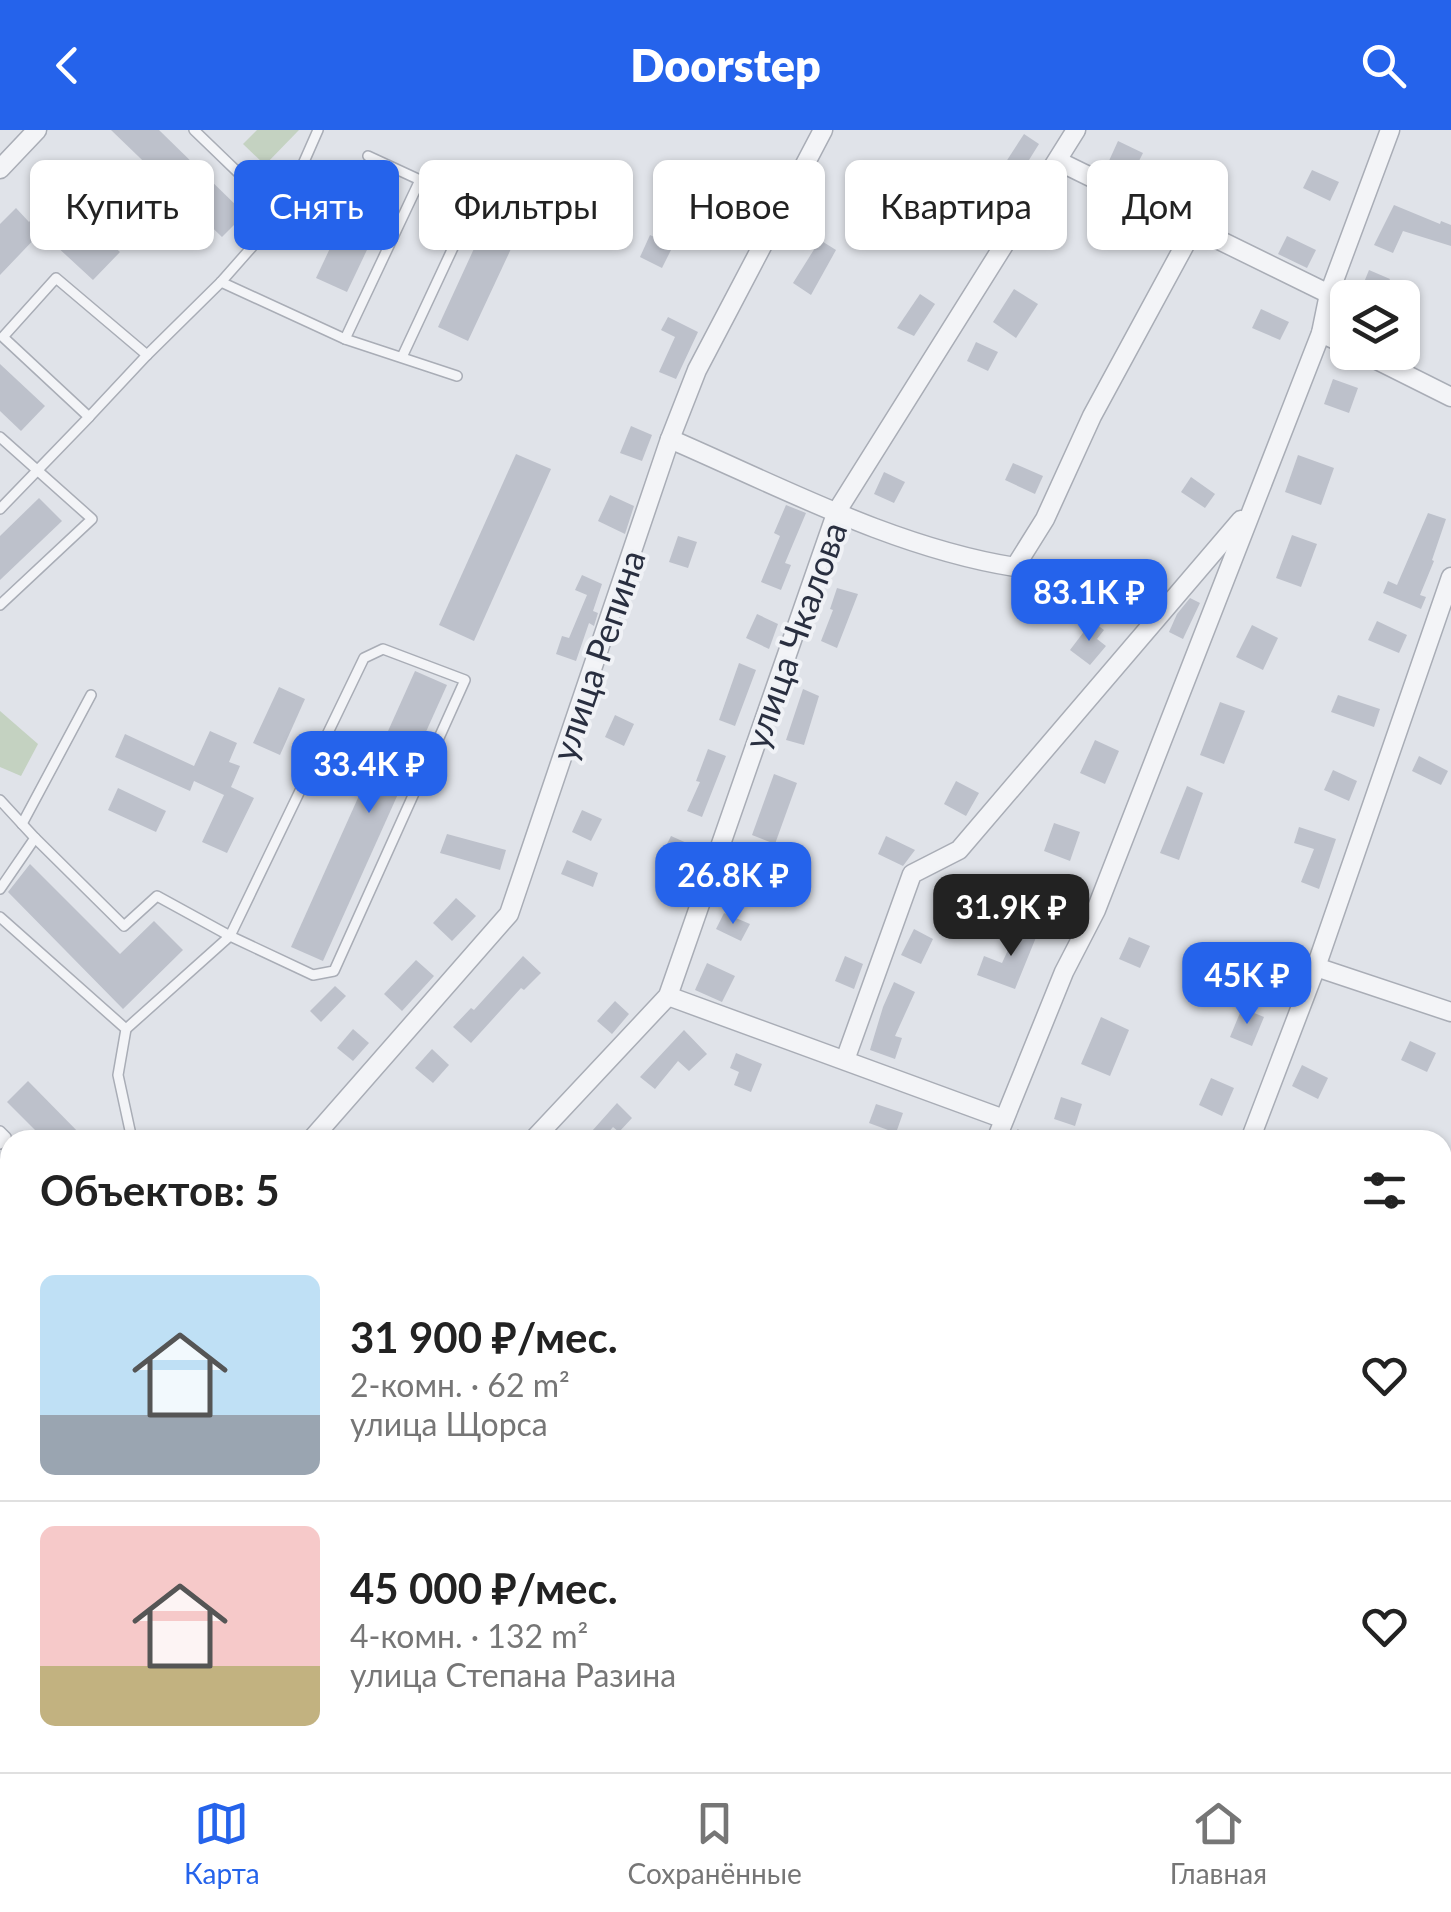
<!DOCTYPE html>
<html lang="ru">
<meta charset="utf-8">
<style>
body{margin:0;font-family:Lato,sans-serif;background:#f6f6f6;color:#222;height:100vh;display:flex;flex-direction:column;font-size:38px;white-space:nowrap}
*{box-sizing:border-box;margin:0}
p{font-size:32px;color:#767676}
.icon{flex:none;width:55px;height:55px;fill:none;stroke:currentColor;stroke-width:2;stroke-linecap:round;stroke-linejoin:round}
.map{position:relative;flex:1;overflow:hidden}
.details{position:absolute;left:0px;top:1000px;width:1452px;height:642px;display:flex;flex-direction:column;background:#fff;border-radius:30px 30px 0 0;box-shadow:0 2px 8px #0004}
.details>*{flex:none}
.banner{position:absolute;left:30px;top:30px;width:1392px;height:90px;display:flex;gap:20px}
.controls{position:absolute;left:1330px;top:150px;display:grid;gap:20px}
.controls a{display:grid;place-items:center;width:90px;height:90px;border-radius:15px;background:#fff;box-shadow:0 2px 8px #0004;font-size:50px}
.price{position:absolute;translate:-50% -85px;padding:0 22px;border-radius:20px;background:#2563eb;color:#fff;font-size:32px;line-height:65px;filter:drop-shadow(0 2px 5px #0008)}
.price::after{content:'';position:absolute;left:50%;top:60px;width:30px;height:22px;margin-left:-15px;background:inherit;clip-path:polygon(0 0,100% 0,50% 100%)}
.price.on{background:#222;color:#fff}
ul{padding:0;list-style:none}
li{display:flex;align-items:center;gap:30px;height:250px;padding:0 40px}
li+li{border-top:2px solid #e0e0e0}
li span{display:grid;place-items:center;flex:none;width:280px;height:200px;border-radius:15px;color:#555}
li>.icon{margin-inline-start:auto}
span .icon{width:120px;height:120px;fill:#fffc;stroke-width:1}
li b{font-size:42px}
h2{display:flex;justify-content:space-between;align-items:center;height:120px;padding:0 40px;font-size:42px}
.pill{padding:0 35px;border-radius:15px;background:#fff;box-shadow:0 2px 8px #0004;font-size:35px;line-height:90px}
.pill.on{background:#2563eb;color:#fff}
header{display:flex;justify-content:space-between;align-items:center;height:130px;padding:0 40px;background:#2563eb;color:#fff;font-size:45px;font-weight:800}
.tab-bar{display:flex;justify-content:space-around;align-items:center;height:140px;border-top:2px solid #e0e0e0;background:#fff;font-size:28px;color:#767676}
.tab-bar a{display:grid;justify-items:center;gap:5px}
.tab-bar .on{color:#2563eb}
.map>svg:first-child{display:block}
.green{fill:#c4d2c1}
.building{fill:#bdc1cb}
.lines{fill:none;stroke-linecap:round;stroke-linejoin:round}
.lane-casing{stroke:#a9adb6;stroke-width:12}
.street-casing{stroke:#a9adb6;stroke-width:21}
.primary-casing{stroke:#a0a6b4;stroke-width:31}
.path{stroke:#bec1c7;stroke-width:2.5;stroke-dasharray:8 8;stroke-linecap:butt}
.lane{stroke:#f3f4f7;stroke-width:9}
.street{stroke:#f3f4f7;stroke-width:18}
.secondary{stroke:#fff;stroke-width:25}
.primary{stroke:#fff;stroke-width:28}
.rail{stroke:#7a8192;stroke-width:5;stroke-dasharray:5 10;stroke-linecap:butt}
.labels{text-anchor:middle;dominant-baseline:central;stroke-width:8;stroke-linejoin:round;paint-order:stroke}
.street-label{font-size:35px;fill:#292f40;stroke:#f0f2f6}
</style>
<header><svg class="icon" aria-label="back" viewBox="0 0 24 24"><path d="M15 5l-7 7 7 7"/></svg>Doorstep<svg class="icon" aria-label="search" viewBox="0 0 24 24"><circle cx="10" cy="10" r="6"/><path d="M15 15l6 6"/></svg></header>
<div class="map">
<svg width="1451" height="1642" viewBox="0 0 1451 1642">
<rect width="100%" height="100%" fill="#e0e3e9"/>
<!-- green -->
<g class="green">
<path d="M257,0H299L265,35L243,14Z"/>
<path d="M0,581L38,614L21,646L0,637Z"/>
</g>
<!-- building -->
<g class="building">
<path d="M111,0H159L245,84L222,107Z"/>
<path d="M1024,4L1039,14L1007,65L991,55Z"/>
<path d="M1118,11L1143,23L1132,45L1108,33Z"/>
<path d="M1312,40L1339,52L1330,71L1303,58Z"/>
<path d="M363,48L394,63L347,162L316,148Z"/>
<path d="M500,62L531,76L468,211L438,197Z"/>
<path d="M56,63L120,122L93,150L41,102L0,145V94L16,78L29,92Z"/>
<path d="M1394,75L1440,94L1441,91L1451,95V116L1403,101L1393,123L1374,115Z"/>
<path d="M650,105L673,116L662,138L640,127Z"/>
<path d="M1287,106L1316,120L1307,138L1278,124Z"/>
<path d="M820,110L836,120L811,165L793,153Z"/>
<path d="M1369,140L1390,149L1382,168L1360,162Z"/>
<path d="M1014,159L1038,174L1016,208L993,192Z"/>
<path d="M920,164L935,174L914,206L897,198Z"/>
<path d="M1261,179L1289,192L1280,210L1252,198Z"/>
<path d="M668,187L698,202L676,249L659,242L675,207L661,200Z"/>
<path d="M976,212L998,222L988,241L967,231Z"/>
<path d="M0,234L45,276L21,301L0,281Z"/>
<path d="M1333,249L1358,258L1349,283L1324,274Z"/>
<path d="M631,296L652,305L642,331L620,323Z"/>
<path d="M516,324L551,339L474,511L439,495Z"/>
<path d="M1298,325L1334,338L1321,375L1285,362Z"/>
<path d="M1013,333L1043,346L1035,364L1005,350Z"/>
<path d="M884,342L905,352L894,373L874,364Z"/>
<path d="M1191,347L1215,364L1205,378L1181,362Z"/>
<path d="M610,365L634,376L625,404L598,391Z"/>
<path d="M39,368L62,391L0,450V406Z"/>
<path d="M786,375L806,383L785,433L791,435L781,460L761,452L780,406L774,403Z"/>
<path d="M1428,383L1446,389L1432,430L1434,431L1420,465L1426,467L1421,479L1383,463L1388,451L1397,455Z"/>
<path d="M1292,405L1317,414L1301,457L1276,448Z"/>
<path d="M678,406L697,412L688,438L669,432Z"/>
<path d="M1124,435L1141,446L1127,466L1138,473L1129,486L1102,467Z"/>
<path d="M582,445L602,454L593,481L598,483L594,496L589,493L576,531L556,524L562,506L569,508L587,465L575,460Z"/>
<path d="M837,458L858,464L837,518L821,511L833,480L830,479Z"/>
<path d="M1190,468L1200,473L1183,509L1169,502L1177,484Z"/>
<path d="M757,484L778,494L769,519L746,508Z"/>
<path d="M1092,491L1104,500L1097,509L1106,516L1090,535L1070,520Z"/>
<path d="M1377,491L1407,505L1399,523L1368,510Z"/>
<path d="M1252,495L1278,508L1263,540L1236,527Z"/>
<path d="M739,533L756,540L735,596L719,590Z"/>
<path d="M415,541L447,555L323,831L291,817Z"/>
<path d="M279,557L305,569L280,625L253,613Z"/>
<path d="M803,559L819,566L804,615L786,610Z"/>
<path d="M1338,565L1380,579L1374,597L1331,582Z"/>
<path d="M1220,572L1245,581L1224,634L1200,625Z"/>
<path d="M615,585L634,594L624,616L605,607Z"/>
<path d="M210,601L237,613L229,632L240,636L231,657L254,668L227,723L202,712L224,665L194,651L190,661L115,627L125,604L194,636Z"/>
<path d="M1095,610L1119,621L1105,654L1080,643Z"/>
<path d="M708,619L726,626L702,687L687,681L700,652L696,651Z"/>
<path d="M1419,626L1448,641L1441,655L1412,641Z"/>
<path d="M1333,640L1357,651L1349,671L1324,660Z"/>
<path d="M774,644L797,653L775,714L752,705Z"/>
<path d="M956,651L979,663L966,686L944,674Z"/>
<path d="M1187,656L1203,663L1179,730L1160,723Z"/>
<path d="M118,658L166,681L156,702L108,680Z"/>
<path d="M582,680L602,689L591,711L572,702Z"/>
<path d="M1054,693L1080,702L1070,731L1044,721Z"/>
<path d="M1299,697L1336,709L1319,759L1301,752L1314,719L1294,713Z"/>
<path d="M447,704L506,720L500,740L440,723Z"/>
<path d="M671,706L689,714L677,738L659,730Z"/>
<path d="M886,706L915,720L903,736L878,724Z"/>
<path d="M567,730L598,743L593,757L561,744Z"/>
<path d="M30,734L120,824L154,791L183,820L123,879L8,762Z"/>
<path d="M456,768L476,786L452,811L433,793Z"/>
<path d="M724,783L750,794L741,811L716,799Z"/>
<path d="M1021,792L1039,800L1015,859L977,845L984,826L1002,833Z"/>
<path d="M914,799L933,809L921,834L901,825Z"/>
<path d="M1129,807L1150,816L1140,838L1119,829Z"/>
<path d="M523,826L541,843L524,860L521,858L471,913L453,897L471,878L474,880Z"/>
<path d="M845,826L863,834L854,859L835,851Z"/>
<path d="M416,830L434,846L402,881L384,864Z"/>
<path d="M707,833L735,846L722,872L695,860Z"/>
<path d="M894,852L915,862L895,906L902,908L895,929L870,920L883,877Z"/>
<path d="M335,856L346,866L321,892L310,881Z"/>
<path d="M615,871L629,884L612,904L597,891Z"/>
<path d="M1242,878L1264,887L1252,916L1230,907Z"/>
<path d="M1101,887L1129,900L1110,946L1081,934Z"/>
<path d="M353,899L369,913L353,931L337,918Z"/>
<path d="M684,900L707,924L689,941L678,931L655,959L640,947Z"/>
<path d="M1410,911L1436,923L1427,942L1401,930Z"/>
<path d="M432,919L449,935L433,953L415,938Z"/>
<path d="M736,923L762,934L751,962L734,955L739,942L730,938Z"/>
<path d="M1302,935L1328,948L1318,969L1292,956Z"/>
<path d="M1211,948L1234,958L1222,986L1199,975Z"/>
<path d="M28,951L86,1010H45L7,972Z"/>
<path d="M1061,967L1082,974L1075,996L1054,989Z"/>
<path d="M617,973L632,988L619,1002L613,997L602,1010H584Z"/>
<path d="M876,974L903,983L896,1003L869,993Z"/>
</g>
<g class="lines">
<defs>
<g id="lane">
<path d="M194,0L281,84"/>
<path d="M221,152L345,209L457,246"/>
<path d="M345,209L420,50L368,26"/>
<path d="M402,227L479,62"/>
<path d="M89,287L147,225L221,152L281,84L318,0"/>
<path d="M0,307L92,389L0,475"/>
<path d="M0,379L89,287L3,207L56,148L147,225"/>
<path d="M0,670L35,708L0,759"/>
<path d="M22,694L91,565"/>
<path d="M35,708L124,796L157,766L230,806L364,528L383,519L465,550L334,841L313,845L230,806L126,899"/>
<path d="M0,787L126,899L118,945L131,1005L146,1010"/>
<path d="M0,1001L6,1007L0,1014"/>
<path d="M0,1158L10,1148"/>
<path d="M1442,1569L1451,1549"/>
<path d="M1091,1642L1094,1632"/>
<path d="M1412,1642L1416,1632"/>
</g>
<g id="street">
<path d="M1058,31L1329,164"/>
<path d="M0,39L37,0"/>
<path d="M1321,203L1348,216"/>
<path d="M1361,222L1451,267"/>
<path d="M670,309C781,357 895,418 1015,437L1045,389L1092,286L1194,98"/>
<path d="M1316,837L1451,882"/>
<path d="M668,866L1004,989"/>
<path d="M845,930L912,744L959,720L1241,390"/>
<path d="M311,1010L509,784L670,309L697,240L823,0"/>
<path d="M533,1010L668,866L837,381L1076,0"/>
<path d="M996,1010L1064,842L1096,780L1321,203L1329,164L1390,0"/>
<path d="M1250,1010L1316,837L1451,447"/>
<path d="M0,1345L10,1334"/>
<path d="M0,1584L10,1574"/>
<path d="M0,1621L10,1630"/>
<path d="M786,1632L796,1642"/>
<path d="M197,1642L206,1632"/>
<path d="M338,1642L347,1632"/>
</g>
<g id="primary">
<path d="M1442,1105L1451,1082"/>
<path d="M1251,1642L1255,1632"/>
</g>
</defs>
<!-- lane casing -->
<use href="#lane" class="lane-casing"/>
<!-- street casing -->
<use href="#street" class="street-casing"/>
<!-- primary casing -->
<use href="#primary" class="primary-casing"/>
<!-- path -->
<path class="path" d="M1017,1000L1036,1010"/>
<!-- lane -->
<use href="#lane" class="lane"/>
<!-- street -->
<use href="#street" class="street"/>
<!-- secondary -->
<path class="secondary" d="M605,1642L615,1632"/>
<!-- primary -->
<use href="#primary" class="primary"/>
<!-- rail -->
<g class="rail">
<path d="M1442,1354L1451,1330"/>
<path d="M1342,1642L1345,1632"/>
</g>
</g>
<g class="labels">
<!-- street labels -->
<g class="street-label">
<text transform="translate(794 505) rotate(-70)">улица Чкалова</text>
<text transform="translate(597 525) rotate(-71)">улица Репина</text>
</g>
</g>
</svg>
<div class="controls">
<a><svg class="icon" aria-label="layers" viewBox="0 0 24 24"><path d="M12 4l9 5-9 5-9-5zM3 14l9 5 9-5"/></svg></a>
</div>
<b class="price" style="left:1089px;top:514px">83.1K ₽</b>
<b class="price" style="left:369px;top:686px">33.4K ₽</b>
<b class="price" style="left:733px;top:797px">26.8K ₽</b>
<b class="price on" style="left:1011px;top:829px">31.9K ₽</b>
<b class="price" style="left:1247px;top:897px">45K ₽</b>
<div class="banner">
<a class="pill">Купить</a>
<a class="pill on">Снять</a>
<a class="pill">Фильтры</a>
<a class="pill">Новое</a>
<a class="pill">Квартира</a>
<a class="pill">Дом</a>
</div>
<section class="details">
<h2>Объектов: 5<svg class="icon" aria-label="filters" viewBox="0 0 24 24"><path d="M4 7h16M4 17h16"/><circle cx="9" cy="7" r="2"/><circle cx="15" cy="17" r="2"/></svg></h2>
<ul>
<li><span style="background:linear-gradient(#bfe0f5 70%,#9aa5b1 0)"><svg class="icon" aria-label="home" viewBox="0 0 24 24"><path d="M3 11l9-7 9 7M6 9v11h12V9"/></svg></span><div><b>31 900 ₽/мес.</b><p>2-комн. · 62 m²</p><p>улица Щорса</p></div><svg class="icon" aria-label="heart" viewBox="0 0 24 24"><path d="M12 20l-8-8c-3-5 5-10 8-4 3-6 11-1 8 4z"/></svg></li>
<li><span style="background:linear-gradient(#f6c9c9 70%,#c2b280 0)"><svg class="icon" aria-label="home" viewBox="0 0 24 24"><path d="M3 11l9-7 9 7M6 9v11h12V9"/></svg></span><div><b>45 000 ₽/мес.</b><p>4-комн. · 132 m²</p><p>улица Степана Разина</p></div><svg class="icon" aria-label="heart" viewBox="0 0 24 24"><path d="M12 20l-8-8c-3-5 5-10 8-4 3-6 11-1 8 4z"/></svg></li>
</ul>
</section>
</div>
<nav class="tab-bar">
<a class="on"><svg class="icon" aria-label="map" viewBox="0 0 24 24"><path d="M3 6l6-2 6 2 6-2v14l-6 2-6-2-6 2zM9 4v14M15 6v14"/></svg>Карта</a>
<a><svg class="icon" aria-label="saved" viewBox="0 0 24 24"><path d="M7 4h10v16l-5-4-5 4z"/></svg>Сохранённые</a>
<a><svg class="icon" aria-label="home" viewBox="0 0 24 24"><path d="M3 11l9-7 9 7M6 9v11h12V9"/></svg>Главная</a>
</nav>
